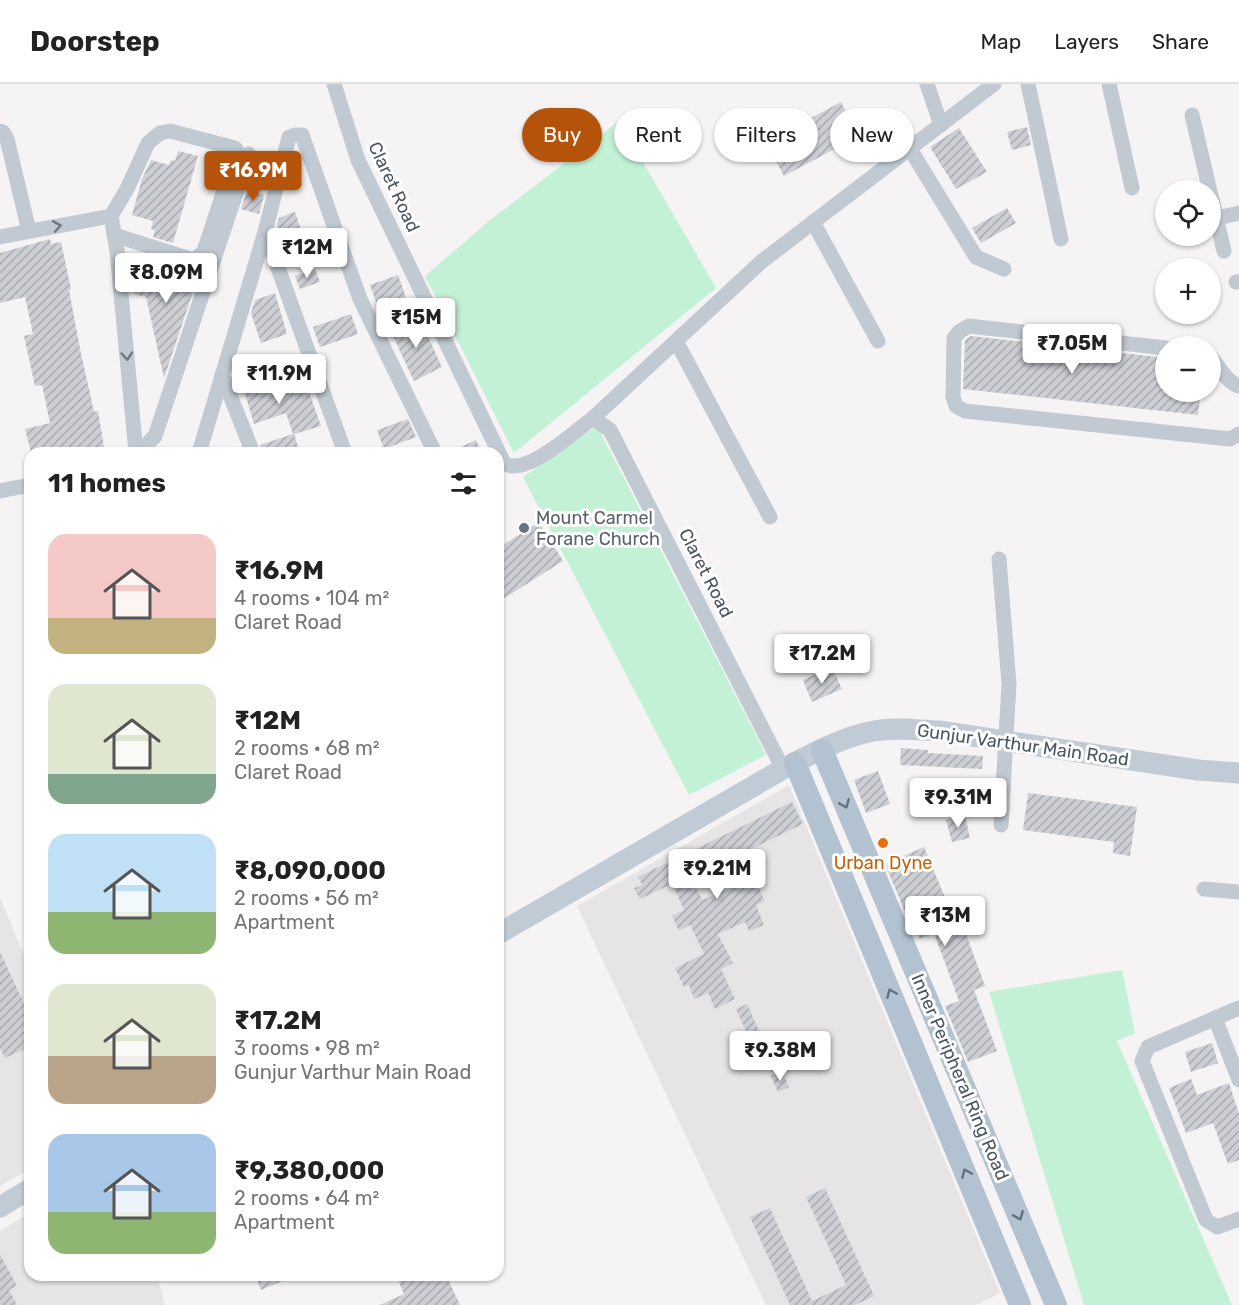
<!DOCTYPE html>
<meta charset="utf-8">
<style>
body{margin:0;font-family:Rubik,sans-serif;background:#f6f6f6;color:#222;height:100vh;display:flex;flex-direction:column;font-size:22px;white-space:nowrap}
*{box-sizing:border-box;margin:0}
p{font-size:20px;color:#767676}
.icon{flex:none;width:33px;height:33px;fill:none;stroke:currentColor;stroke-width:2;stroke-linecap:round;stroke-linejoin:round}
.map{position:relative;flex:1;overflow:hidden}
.panel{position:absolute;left:24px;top:363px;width:480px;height:834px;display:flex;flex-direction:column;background:#fff;border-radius:18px;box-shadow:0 2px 4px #0004}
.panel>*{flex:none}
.banner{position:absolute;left:522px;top:24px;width:570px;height:54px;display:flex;gap:12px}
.buttons{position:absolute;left:1155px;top:96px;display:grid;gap:12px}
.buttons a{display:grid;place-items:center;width:66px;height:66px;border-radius:50%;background:#fff;box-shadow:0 2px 4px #0004;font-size:30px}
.price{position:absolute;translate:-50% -51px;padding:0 14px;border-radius:6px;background:#fff;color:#222;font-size:20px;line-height:39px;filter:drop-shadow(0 2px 3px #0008)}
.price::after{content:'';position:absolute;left:50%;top:36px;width:18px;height:14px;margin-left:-9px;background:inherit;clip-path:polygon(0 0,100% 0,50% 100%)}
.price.current{background:#b45309;color:#fff}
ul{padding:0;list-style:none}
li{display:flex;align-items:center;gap:18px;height:150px;padding:0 24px}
li span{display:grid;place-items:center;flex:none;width:168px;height:120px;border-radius:18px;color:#555}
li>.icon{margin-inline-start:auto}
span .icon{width:72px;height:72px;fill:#fffc;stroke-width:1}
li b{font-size:26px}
h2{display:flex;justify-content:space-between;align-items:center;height:72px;padding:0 24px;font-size:26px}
.tag{padding:0 21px;border-radius:27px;background:#fff;box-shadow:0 2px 4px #0004;font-size:21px;line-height:54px}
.tag.current{background:#b45309;color:#fff}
header{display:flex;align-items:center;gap:36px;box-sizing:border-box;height:84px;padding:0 30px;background:#fff;border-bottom:2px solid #e0e0e0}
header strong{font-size:28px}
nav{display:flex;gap:33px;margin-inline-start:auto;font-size:21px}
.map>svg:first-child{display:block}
.education{fill:#e6e4e5}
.green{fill:#c3f1d5}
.building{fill:url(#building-hatch)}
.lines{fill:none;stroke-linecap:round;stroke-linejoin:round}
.minor{stroke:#c1cad2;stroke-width:15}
.secondary{stroke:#c1cbd6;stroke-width:21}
.primary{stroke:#b3c2d1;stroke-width:22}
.oneway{stroke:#6e7983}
.oneway2{stroke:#64717d}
.worship-dot{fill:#6b7280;stroke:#fff;stroke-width:2}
.food-dot{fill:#e8710a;stroke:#fff;stroke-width:2}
.labels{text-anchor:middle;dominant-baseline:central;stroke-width:6;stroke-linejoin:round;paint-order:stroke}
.street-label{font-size:18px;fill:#4a5661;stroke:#fff}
.worship-label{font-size:18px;fill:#5b616d;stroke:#fff;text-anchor:start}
.food-label{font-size:18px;fill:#c56008;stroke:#fff}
</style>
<header>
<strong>Doorstep</strong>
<nav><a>Map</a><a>Layers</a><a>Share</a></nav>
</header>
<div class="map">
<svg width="1239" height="1221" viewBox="0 0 1239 1221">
<defs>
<pattern id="building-hatch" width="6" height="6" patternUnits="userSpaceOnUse" patternTransform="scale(1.5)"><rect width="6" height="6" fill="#cdcfd5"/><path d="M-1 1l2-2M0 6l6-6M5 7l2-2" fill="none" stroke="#a8abb0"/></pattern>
</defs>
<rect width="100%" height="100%" fill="#f5f3f3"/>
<!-- education -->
<g class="education">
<path d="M789,701L1000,1209L976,1221H766L577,822Z"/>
<path d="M0,814L30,885V1085L0,1102Z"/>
<path d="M30,1129V1191H157L165,1221H0V1147Z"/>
</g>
<!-- green -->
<g class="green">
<path d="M619,37L716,204L514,369L425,192L489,137Z"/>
<path d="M597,342L766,671L689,711L523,393Z"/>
<path d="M1122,886L1135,949L1117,957L1232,1221H1084L989,908Z"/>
</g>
<!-- building -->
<g class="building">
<path d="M841,18L859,52L784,92L756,41L778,29L787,47Z"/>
<path d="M1027,43L1031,61L1012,66L1007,48Z"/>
<path d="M959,44L987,88L956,105L930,63Z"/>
<path d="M178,67L198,72L173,159L153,153L155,146L151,145L153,137L132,131L142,95L151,76L169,81L171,76L175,77Z"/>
<path d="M247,106L264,111L259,130L241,125Z"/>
<path d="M1007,124L1016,139L981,159L972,144Z"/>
<path d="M295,128L307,164L287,171L277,140L279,134Z"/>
<path d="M50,155L51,160L61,158L71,205L69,206L80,265L94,328L98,327L105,369H31L30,364L25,345L50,339L42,301L35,302L24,252L33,250L25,213L0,219V169Z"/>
<path d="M144,176L198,193L164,294L146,213L134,210Z"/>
<path d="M315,185L320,198L300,205L295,192Z"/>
<path d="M398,191L406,213L378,223L370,201Z"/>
<path d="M275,209L287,250L261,259L251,229L255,216Z"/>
<path d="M351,230L358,250L320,263L313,243Z"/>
<path d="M419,234L442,283L414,297L391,248Z"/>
<path d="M971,252L1166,274V308H1201L1198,331L963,305L965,256Z"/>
<path d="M265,277L273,299L301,290L307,309L309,308L321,342L294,350L300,369H263L260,361L293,350L286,329L254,340L238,286Z"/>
<path d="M408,335L416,353L384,365L377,346Z"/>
<path d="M476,356L482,369H448Z"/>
<path d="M539,438L563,477L498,518V464Z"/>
<path d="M832,583L842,605L812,618L803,596Z"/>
<path d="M901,664L928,666V669L983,672L982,685L900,681Z"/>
<path d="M878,687L890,720L866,729L854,696Z"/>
<path d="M1028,709L1137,723L1130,772L1113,769L1114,758L1023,746Z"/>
<path d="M792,718L803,740L691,794L702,816L754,794L765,817L756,821L764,841L749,847L745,838L718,850L733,879L721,885L735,915L715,925L708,909L694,915L689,901L684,903L675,884L704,870L690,841L679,847L672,832L684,826L672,800L640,815L634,804L642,801L638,793Z"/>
<path d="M965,732L970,754L952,758L946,736Z"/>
<path d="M924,763L961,852L966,850L985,902L974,906L997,967L968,978L945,922L959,917L934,849L920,855L909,829L906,830L885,780Z"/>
<path d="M0,868L30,932V963L5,974L0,964Z"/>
<path d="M747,920L760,949L749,954L736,925Z"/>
<path d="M1212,959L1218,979L1191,988L1185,968Z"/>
<path d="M782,987L789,1003L778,1008L771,992Z"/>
<path d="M1191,995L1197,1011L1229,999L1239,1030V1076L1228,1080L1213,1039L1186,1049L1169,1004Z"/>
<path d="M825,1104L874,1212L855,1221H790L750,1133L770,1124L812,1217L846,1201L806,1113Z"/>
<path d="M0,1170L17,1202L9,1206L17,1221H0Z"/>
<path d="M255,1191H297L261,1206Z"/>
<path d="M396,1191H427L430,1198L446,1191L460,1221H380L404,1210Z"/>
</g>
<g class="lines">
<!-- minor -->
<g class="minor">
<path d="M334,0L358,76L504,379C525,394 575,347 593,334L610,346L783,685"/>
<path d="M927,0L941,41"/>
<path d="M1028,0L1061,155"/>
<path d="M1109,0L1132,104"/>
<path d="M1192,31L1224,167"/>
<path d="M0,47L3,48L7,55L29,147"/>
<path d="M910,65L976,173L1004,185"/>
<path d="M111,132L127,105L148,59L160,49L170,47L235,64L237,67L204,167L196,175H190L114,151"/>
<path d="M1217,134L1239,129"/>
<path d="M813,138L878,257"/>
<path d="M265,148L345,369"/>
<path d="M0,153L111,132L117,167L136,369"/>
<path d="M1236,198H1239"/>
<path d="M676,257L770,433"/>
<path d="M1166,264L969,242L960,247L954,254L953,313L956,322L965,327L1230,355L1239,350"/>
<path d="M1210,272C1219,282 1226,298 1239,302"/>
<path d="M222,291L253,369"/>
<path d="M593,334L761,178L994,0"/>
<path d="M139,369L155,352L249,70"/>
<path d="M199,369L265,148L289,53L295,51H302L360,215L435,369"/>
<path d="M0,407L30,401"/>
<path d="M999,475L1009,600L1001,741"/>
<path d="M1204,805L1239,808"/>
<path d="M1239,924L1148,963L1142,977L1206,1136L1217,1143L1239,1135"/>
<path d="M1215,934L1239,996"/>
</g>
<!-- secondary -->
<g class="secondary">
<path d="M498,850L783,685C809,671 844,652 874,647C895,643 918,646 939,647L1198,686L1239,689"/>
<path d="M0,1123L30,1105"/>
</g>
<!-- primary -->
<g class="primary">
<path d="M822,666L1056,1221"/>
<path d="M795,679L1020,1221"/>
</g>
</g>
<!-- one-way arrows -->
<defs><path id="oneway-chevron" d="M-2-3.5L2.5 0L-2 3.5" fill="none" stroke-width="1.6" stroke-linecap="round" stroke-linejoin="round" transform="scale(1.5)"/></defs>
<g class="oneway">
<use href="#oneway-chevron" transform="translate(57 142) rotate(-10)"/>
<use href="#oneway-chevron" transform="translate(127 272) rotate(85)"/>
</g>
<g class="oneway2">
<use href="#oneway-chevron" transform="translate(845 720) rotate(67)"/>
<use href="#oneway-chevron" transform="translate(891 909) rotate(-113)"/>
<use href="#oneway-chevron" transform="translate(966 1089) rotate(-113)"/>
<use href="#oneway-chevron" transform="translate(1019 1132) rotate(67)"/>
</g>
<!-- markers -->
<circle class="worship-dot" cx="524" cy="444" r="6"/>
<circle class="food-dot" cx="883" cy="759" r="6"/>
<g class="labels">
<!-- street labels -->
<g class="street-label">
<text transform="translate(394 103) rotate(65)">Claret Road</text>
<text transform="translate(706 489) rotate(63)">Claret Road</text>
<text transform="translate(1023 661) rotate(8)">Gunjur Varthur Main Road</text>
<text transform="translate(960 993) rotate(67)">Inner Peripheral Ring Road</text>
</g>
<!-- worship labels -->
<g class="worship-label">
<text x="536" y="434">Mount Carmel<tspan x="536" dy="21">Forane Church</tspan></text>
</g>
<!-- food labels -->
<g class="food-label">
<text x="883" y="779">Urban Dyne</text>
</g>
</g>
</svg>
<div class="buttons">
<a><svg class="icon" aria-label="locate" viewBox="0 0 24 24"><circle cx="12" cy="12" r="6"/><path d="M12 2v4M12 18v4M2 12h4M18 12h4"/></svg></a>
<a>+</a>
<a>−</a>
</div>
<b class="price current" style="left:253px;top:118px">₹16.9M</b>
<b class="price" style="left:307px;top:195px">₹12M</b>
<b class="price" style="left:166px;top:220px">₹8.09M</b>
<b class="price" style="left:416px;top:265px">₹15M</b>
<b class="price" style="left:1072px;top:291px">₹7.05M</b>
<b class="price" style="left:279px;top:321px">₹11.9M</b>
<b class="price" style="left:822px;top:601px">₹17.2M</b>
<b class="price" style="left:958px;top:745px">₹9.31M</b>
<b class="price" style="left:717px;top:816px">₹9.21M</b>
<b class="price" style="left:945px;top:863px">₹13M</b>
<b class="price" style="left:780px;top:998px">₹9.38M</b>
<div class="banner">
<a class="tag current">Buy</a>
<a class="tag">Rent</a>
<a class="tag">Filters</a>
<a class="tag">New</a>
</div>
<section class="panel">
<h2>11 homes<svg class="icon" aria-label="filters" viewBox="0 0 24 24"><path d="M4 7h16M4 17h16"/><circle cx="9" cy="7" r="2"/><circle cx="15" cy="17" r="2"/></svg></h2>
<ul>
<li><span style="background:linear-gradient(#f6c9c9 70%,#c2b280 0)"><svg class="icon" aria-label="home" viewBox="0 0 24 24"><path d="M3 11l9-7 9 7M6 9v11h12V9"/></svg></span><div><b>₹16.9M</b><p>4 rooms · 104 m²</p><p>Claret Road</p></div></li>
<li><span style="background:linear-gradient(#dfe7d0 75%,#7fa58c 0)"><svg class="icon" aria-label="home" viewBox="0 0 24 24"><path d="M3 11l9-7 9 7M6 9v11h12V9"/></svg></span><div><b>₹12M</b><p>2 rooms · 68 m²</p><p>Claret Road</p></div></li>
<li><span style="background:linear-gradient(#bfe0f5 65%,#8fb573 0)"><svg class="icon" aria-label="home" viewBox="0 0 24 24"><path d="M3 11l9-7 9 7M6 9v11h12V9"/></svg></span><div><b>₹8,090,000</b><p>2 rooms · 56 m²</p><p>Apartment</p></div></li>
<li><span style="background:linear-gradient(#dfe7d0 60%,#b9a48a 0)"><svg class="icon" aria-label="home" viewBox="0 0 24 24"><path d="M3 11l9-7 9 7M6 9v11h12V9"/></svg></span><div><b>₹17.2M</b><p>3 rooms · 98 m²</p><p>Gunjur Varthur Main Road</p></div></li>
<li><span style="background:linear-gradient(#a9c7e8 65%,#8fb573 0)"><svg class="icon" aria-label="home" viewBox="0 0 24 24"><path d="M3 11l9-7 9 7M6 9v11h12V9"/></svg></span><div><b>₹9,380,000</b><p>2 rooms · 64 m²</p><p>Apartment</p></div></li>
</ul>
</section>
</div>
